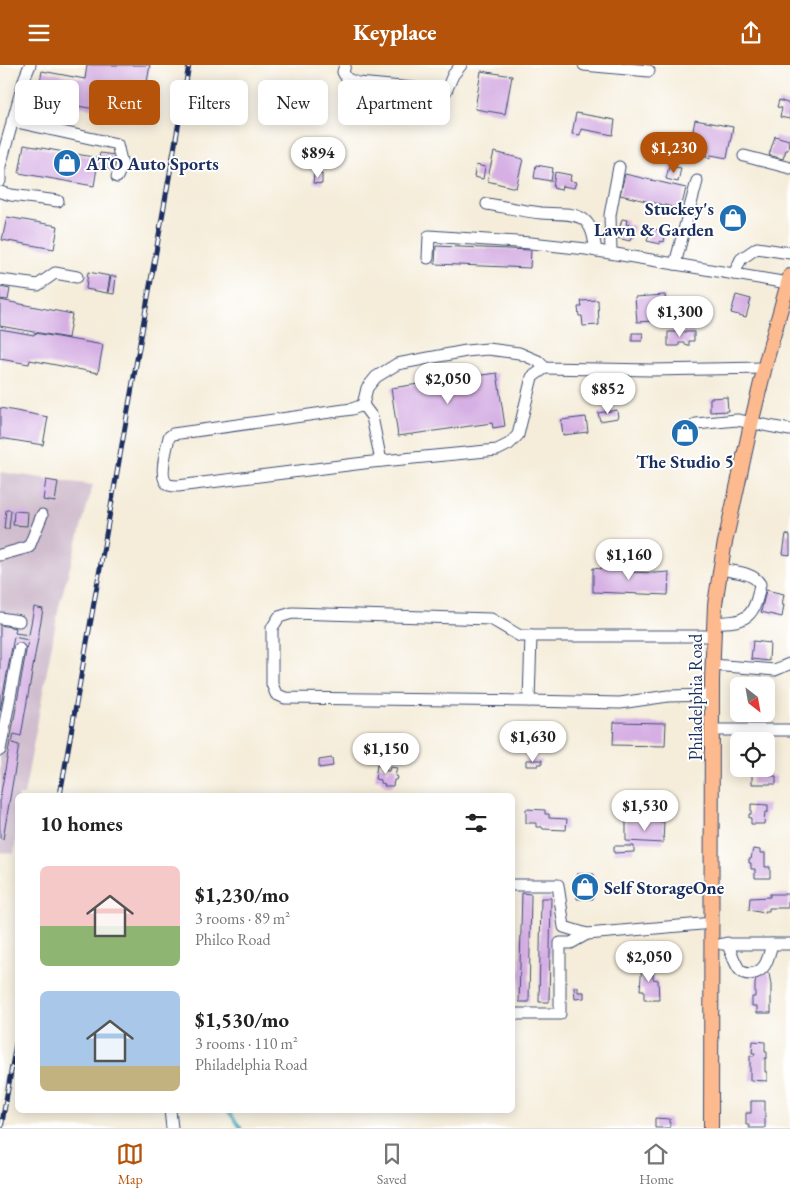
<!DOCTYPE html>
<meta charset="utf-8">
<style>
body{margin:0;font-family:"EB Garamond",serif;background:#f2f2f2;color:#222;height:100vh;display:flex;flex-direction:column;font-size:19px;white-space:nowrap}
*{box-sizing:border-box;margin:0}
p{font-size:16px;color:#767676}
.icon{flex:none;width:28px;height:28px;fill:none;stroke:currentColor;stroke-width:2;stroke-linecap:round;stroke-linejoin:round}
.map{position:relative;flex:1;overflow:hidden}
.details{position:absolute;left:15px;top:728px;width:500px;height:320px;display:flex;flex-direction:column;background:#fff;border-radius:8px;box-shadow:0 2px 12px #0003}
.details>*{flex:none}
.banner{position:absolute;left:15px;top:15px;width:500px;height:45px;display:flex;gap:10px}
.needle{width:32px;rotate:149deg}
.controls{position:absolute;left:730px;top:612px;display:grid;gap:10px}
.controls a{display:grid;place-items:center;width:45px;height:45px;border-radius:8px;background:#fff;box-shadow:0 2px 12px #0003;font-size:25px}
.price{position:absolute;translate:-50% -42px;padding:0 11px;border-radius:18px;background:#fff;color:#222;font-size:16px;line-height:32px;filter:drop-shadow(0 1px 2px #0008)}
.price::after{content:'';position:absolute;left:50%;top:30px;width:15px;height:11px;margin-left:-8px;background:inherit;clip-path:polygon(0 0,100% 0,50% 100%)}
.price.on{background:#b45309;color:#fff}
ul{padding:0;list-style:none}
li{display:flex;align-items:center;gap:15px;height:125px;padding:0 25px}
li span{display:grid;place-items:center;flex:none;width:140px;height:100px;border-radius:8px;color:#555}
li>.icon{margin-inline-start:auto}
span .icon{width:60px;height:60px;fill:#fffc;stroke-width:1}
li b{font-size:21px}
h2{display:flex;justify-content:space-between;align-items:center;height:60px;padding:0 25px;font-size:21px}
.chip{padding:0 18px;border-radius:8px;background:#fff;box-shadow:0 2px 12px #0003;font-size:18px;line-height:45px}
.chip.on{background:#b45309;color:#fff}
header{display:flex;justify-content:space-between;align-items:center;height:65px;padding:0 25px;background:#b45309;color:#fff;font-size:22px;font-weight:800}
.dock{display:flex;justify-content:space-around;align-items:center;height:70px;border-top:1px solid #e0e0e0;background:#fff;font-size:14px;color:#767676}
.dock a{display:grid;justify-items:center;gap:2px}
.dock .on{color:#b45309}
.map>svg:first-child{display:block}
.industrial{fill:#d0bdce}
.lines{fill:none;stroke-linecap:round;stroke-linejoin:round}
.stream{stroke:#42aec1;stroke-width:3}
.building{fill:#d6b0e4}
.minor-casing{stroke:#3c4c71;stroke-width:13}
.major-casing{stroke:#3c4c71;stroke-width:16}
.minor{stroke:#fff;stroke-width:11}
.major{stroke:#fcba8e;stroke-width:14}
.rail-casing{stroke:#1b2f5e;stroke-width:5}
.rail{stroke:#fff;stroke-width:3;stroke-dasharray:9;stroke-linecap:butt}
.labels{text-anchor:middle;dominant-baseline:central;stroke-width:4;stroke-linejoin:round;paint-order:stroke}
.poi-label{font-size:18px;font-weight:bold;fill:#1b2f5e;stroke:#fff;text-anchor:start}
.street-label{font-size:18px;fill:#1b2f5e;stroke:#fff}
</style>
<header><svg class="icon" aria-label="menu" viewBox="0 0 24 24"><path d="M4 6h16M4 12h16M4 18h16"/></svg>Keyplace<svg class="icon" aria-label="share" viewBox="0 0 24 24"><path d="M12 15V3M7 8l5-5 5 5M5 13v7h14v-7"/></svg></header>
<div class="map">
<svg width="790" height="1063" viewBox="0 0 790 1063">
<rect width="100%" height="100%" fill="#fff"/>
<filter id="ink" filterUnits="userSpaceOnUse"><feTurbulence type="fractalNoise" baseFrequency=".02" numOctaves="2"/><feDisplacementMap in="SourceGraphic" scale="10" xChannelSelector="R" yChannelSelector="G"/><feConvolveMatrix kernelMatrix="1 2 1 2 8 2 1 2 1" color-interpolation-filters="sRGB"/></filter>
<filter id="wash" filterUnits="userSpaceOnUse"><feTurbulence type="fractalNoise" baseFrequency=".0096" numOctaves="4" result="noise"/><feDisplacementMap in="SourceGraphic" scale="20" xChannelSelector="R" yChannelSelector="G"/><feGaussianBlur stdDeviation="1.12" result="paint"/><feColorMatrix in="noise" values="0 0 0 0 0 0 0 0 0 0 0 0 0 0 0 0 0 1.4 0 .05"/><feComposite in="paint" operator="in"/></filter>
<g filter="url(#wash)">
<rect width="100%" height="100%" fill="#f5edda"/>
<!-- industrial -->
<path class="industrial" d="M0,407L93,420L59,541L24,730H18L17,768L14,789L0,787Z"/>
<g class="lines">
<!-- stream -->
<path class="stream" d="M227,1045L241,1063"/>
</g>
<g id="blocks">
<!-- building -->
<g class="building">
<path d="M87,0H150L141,52L37,34L42,6L85,14Z"/>
<path d="M481,6L512,11L505,49L475,44Z"/>
<path d="M779,35L790,39V54L780,52L782,43L777,42Z"/>
<path d="M576,48L615,55L613,70L581,64L580,70L572,69Z"/>
<path d="M695,55L733,62L727,93L711,90L710,93L706,92L707,89L689,86Z"/>
<path d="M775,71L789,75L788,85H786L783,94L769,90Z"/>
<path d="M24,80L99,93L100,88L115,90L112,105L97,103L94,121L19,108Z"/>
<path d="M494,87L523,94L516,123L487,116Z"/>
<path d="M476,100L485,102L483,114L474,112Z"/>
<path d="M536,100L553,103L551,116L534,113Z"/>
<path d="M669,101L681,103L678,117L666,114Z"/>
<path d="M555,107L571,110L570,116L576,117L574,123L562,121L561,125L553,123Z"/>
<path d="M314,109H322V119L313,118Z"/>
<path d="M625,109L686,123L681,144L620,130Z"/>
<path d="M728,146L740,149L737,160L726,158Z"/>
<path d="M7,152L58,161L54,184L2,175Z"/>
<path d="M622,154L627,155L626,159L634,161L630,176L617,173Z"/>
<path d="M651,163L663,166L662,170H665L664,177L660,176V179L647,176Z"/>
<path d="M436,181L531,185L530,203L435,199Z"/>
<path d="M88,207L110,211L107,228L86,224Z"/>
<path d="M111,211H116L114,229L108,228Z"/>
<path d="M0,222L10,224L8,235L0,234Z"/>
<path d="M665,230L667,255L637,257L635,232Z"/>
<path d="M736,230L751,234L746,252L731,248Z"/>
<path d="M0,235L72,249L68,273L0,261Z"/>
<path d="M598,235L599,260L583,261L582,251H579L578,242H582L581,236Z"/>
<path d="M0,264L34,270L35,268L103,280L98,308L30,295L29,299L0,294Z"/>
<path d="M668,267H694V276H689V281L685,280V278H679V281H668Z"/>
<path d="M632,268H643L642,276H632Z"/>
<path d="M497,308L505,361L493,363L492,358L398,371L391,323Z"/>
<path d="M727,332L728,346L710,347V333Z"/>
<path d="M0,343L48,352L43,380L0,373Z"/>
<path d="M617,345L618,353L600,356L598,348Z"/>
<path d="M586,352L588,367L563,370L561,355Z"/>
<path d="M690,359V364L692,363L691,370L687,371V376H680L678,360Z"/>
<path d="M46,415L58,417L55,437L43,435Z"/>
<path d="M6,445H11L9,464H4Z"/>
<path d="M14,446L28,447L27,461L13,460Z"/>
<path d="M786,469L790,470V490L783,489Z"/>
<path d="M602,499L627,500L629,507L655,508L669,507L668,530L593,527V503L601,504Z"/>
<path d="M766,525L784,529L782,540H784L782,552L761,547Z"/>
<path d="M34,542L43,544L21,671L14,669L12,678L19,680L3,774L0,773V733L28,575L14,572L0,645V560L16,563L15,568L29,570Z"/>
<path d="M753,576L770,578L769,596L751,594Z"/>
<path d="M752,619H769V641H766V621H752Z"/>
<path d="M614,657L666,658L665,681L613,680Z"/>
<path d="M766,683H769L770,711H776V719H752V706H755V704H766Z"/>
<path d="M332,693L333,701L319,703V695Z"/>
<path d="M526,695H542V699H538V701H526Z"/>
<path d="M377,700L387,702L386,706H389L390,702L397,703L395,711L397,712L396,715H394L393,721H384L385,719L381,718V715L375,714Z"/>
<path d="M751,739L768,740V747H765L764,759H751V753H749V749H751Z"/>
<path d="M526,744L545,745V749H549V753L567,754L566,765L543,764L542,762H536V758H526Z"/>
<path d="M626,756L664,757L663,778L626,776Z"/>
<path d="M614,781H634V787L614,788Z"/>
<path d="M753,784L760,785V788H765V802H770V813H755V804H751V798H749V794H751Z"/>
<path d="M577,809H594L593,834H577Z"/>
<path d="M522,828L531,829L529,937H519Z"/>
<path d="M770,829H788V843H769V846H764V848L749,845L750,833L770,832Z"/>
<path d="M541,833H551L549,937H539Z"/>
<path d="M642,899H653V914L658,915L659,935H644V925H640Z"/>
<path d="M757,908H769L771,920V948H757V941H752V932H755V919L756,914H757Z"/>
<path d="M574,922H578V927H584V933L575,934Z"/>
<path d="M753,976L765,977V987H767V993H765V1007H767V1016L750,1015V991H754L755,988H752Z"/>
<path d="M751,1036H765V1063H749V1060H746V1048H751Z"/>
<path d="M655,1053L670,1054V1063H655Z"/>
</g>
</g>
</g>
<g filter="url(#ink)">
<use href="#blocks" fill-opacity="0" stroke="#3c4c71" stroke-width="1"/>
<g class="lines">
<defs>
<g id="minor">
<path d="M345,0L343,7L347,14L358,18L446,26L453,10L461,0"/>
<path d="M584,0L649,6"/>
<path d="M12,56L117,79L122,100L117,112"/>
<path d="M744,91L790,103"/>
<path d="M0,101L25,12L30,0"/>
<path d="M0,105V116"/>
<path d="M0,127L11,130L58,136"/>
<path d="M487,139C505,142 523,146 541,148C554,149 572,147 583,154C593,161 594,175 596,186"/>
<path d="M611,188L610,150L619,102"/>
<path d="M428,193L429,171L531,178L586,184L788,218"/>
<path d="M675,199L697,116"/>
<path d="M734,209L741,194L757,183L790,188"/>
<path d="M0,215L38,220L55,208L77,212"/>
<path d="M363,340L352,344L173,369L169,372C167,383 157,414 169,420C172,421 175,421 178,421L372,397L497,385L509,379L518,370L532,312L545,303"/>
<path d="M696,359L737,355L790,365"/>
<path d="M381,396L372,352L363,340L367,323L376,312L397,299L466,286L488,284L519,288L538,296L545,303L651,305L764,303"/>
<path d="M0,490L29,482L42,450"/>
<path d="M0,553L19,556"/>
<path d="M714,557C747,559 755,551 760,519C753,507 734,507 721,504"/>
<path d="M712,600L775,605L789,599"/>
<path d="M712,630L668,631L620,638L529,636L285,633L276,629L272,619V563L279,552L292,548L491,554L520,571H713"/>
<path d="M529,636L531,571"/>
<path d="M713,665H790"/>
<path d="M0,685L19,584"/>
<path d="M512,820H558L564,862L587,869L713,858"/>
<path d="M727,878C731,886 734,897 739,904C742,908 745,909 750,909C767,907 768,892 772,879"/>
<path d="M722,879H790"/>
<path d="M512,949H560V878H571L587,869"/>
<path d="M170,1045L172,1063"/>
</g>
<path id="major" d="M711,1063L712,615L715,539L724,482L751,359L767,293L790,211"/>
</defs>
<!-- minor casing -->
<use href="#minor" class="minor-casing"/>
<!-- major casing -->
<use href="#major" class="major-casing"/>
<!-- minor -->
<use href="#minor" class="minor"/>
<!-- major -->
<use href="#major" class="major"/>
<defs>
<g id="rail">
<path d="M60,730L189,0"/>
<path d="M1,1063L18,968"/>
</g>
</defs>
<!-- rail casing -->
<use href="#rail" class="rail-casing"/>
<!-- rail -->
<use href="#rail" class="rail"/>
</g>
</g>
<!-- icons -->
<defs>
<symbol id="shop-disc" viewBox="-11 -11 22 22"><circle r="9.5" fill="#1f6fb2" stroke="#fff"/><path d="M-5-2.5h2.3a2.7 3.5 0 0 1 5.4 0H5L5.5 6h-11ZM-1.5-2.5h3a1.5 2.3 0 0 0-3 0Z" fill="#fff"/></symbol>
</defs>
<g fill-rule="evenodd">
<use href="#shop-disc" x="51" y="82" width="32" height="32"/>
<use href="#shop-disc" x="717" y="137" width="32" height="32"/>
<use href="#shop-disc" x="669" y="352" width="32" height="32"/>
<use href="#shop-disc" x="569" y="806" width="32" height="32"/>
</g>
<g class="labels">
<!-- poi labels -->
<g class="poi-label">
<text x="86" y="98">ATO Auto Sports</text>
<text x="714" y="143" text-anchor="end">Stuckey's<tspan x="714" dy="21">Lawn &amp; Garden</tspan></text>
<text x="685" y="396" text-anchor="middle">The Studio 5</text>
<text x="604" y="822">Self StorageOne</text>
</g>
<!-- street labels -->
<g class="street-label">
<text transform="translate(695 632) rotate(-90)">Philadelphia Road</text>
</g>
</g>
</svg>
<div class="controls">
<a><svg class="needle" viewBox="-14 -14 28 28"><path d="M0-13l5 13h-10z" fill="#e53935"/><path d="M0 13l5-13h-10z" fill="#767676"/></svg></a>
<a><svg class="icon" aria-label="locate" viewBox="0 0 24 24"><circle cx="12" cy="12" r="6"/><path d="M12 2v4M12 18v4M2 12h4M18 12h4"/></svg></a>
</div>
<b class="price on" style="left:674px;top:109px">$1,230</b>
<b class="price" style="left:318px;top:114px">$894</b>
<b class="price" style="left:680px;top:273px">$1,300</b>
<b class="price" style="left:448px;top:340px">$2,050</b>
<b class="price" style="left:608px;top:350px">$852</b>
<b class="price" style="left:629px;top:516px">$1,160</b>
<b class="price" style="left:533px;top:698px">$1,630</b>
<b class="price" style="left:386px;top:710px">$1,150</b>
<b class="price" style="left:645px;top:767px">$1,530</b>
<b class="price" style="left:649px;top:918px">$2,050</b>
<div class="banner">
<a class="chip">Buy</a>
<a class="chip on">Rent</a>
<a class="chip">Filters</a>
<a class="chip">New</a>
<a class="chip">Apartment</a>
</div>
<section class="details">
<h2>10 homes<svg class="icon" aria-label="filters" viewBox="0 0 24 24"><path d="M4 7h16M4 17h16"/><circle cx="9" cy="7" r="2"/><circle cx="15" cy="17" r="2"/></svg></h2>
<ul>
<li><span style="background:linear-gradient(#f6c9c9 60%,#8fb573 0)"><svg class="icon" aria-label="home" viewBox="0 0 24 24"><path d="M3 11l9-7 9 7M6 9v11h12V9"/></svg></span><div><b>$1,230/mo</b><p>3 rooms · 89 m²</p><p>Philco Road</p></div></li>
<li><span style="background:linear-gradient(#a9c7e8 75%,#c2b280 0)"><svg class="icon" aria-label="home" viewBox="0 0 24 24"><path d="M3 11l9-7 9 7M6 9v11h12V9"/></svg></span><div><b>$1,530/mo</b><p>3 rooms · 110 m²</p><p>Philadelphia Road</p></div></li>
</ul>
</section>
</div>
<nav class="dock">
<a class="on"><svg class="icon" aria-label="map" viewBox="0 0 24 24"><path d="M3 6l6-2 6 2 6-2v14l-6 2-6-2-6 2zM9 4v14M15 6v14"/></svg>Map</a>
<a><svg class="icon" aria-label="saved" viewBox="0 0 24 24"><path d="M7 4h10v16l-5-4-5 4z"/></svg>Saved</a>
<a><svg class="icon" aria-label="home" viewBox="0 0 24 24"><path d="M3 11l9-7 9 7M6 9v11h12V9"/></svg>Home</a>
</nav>
